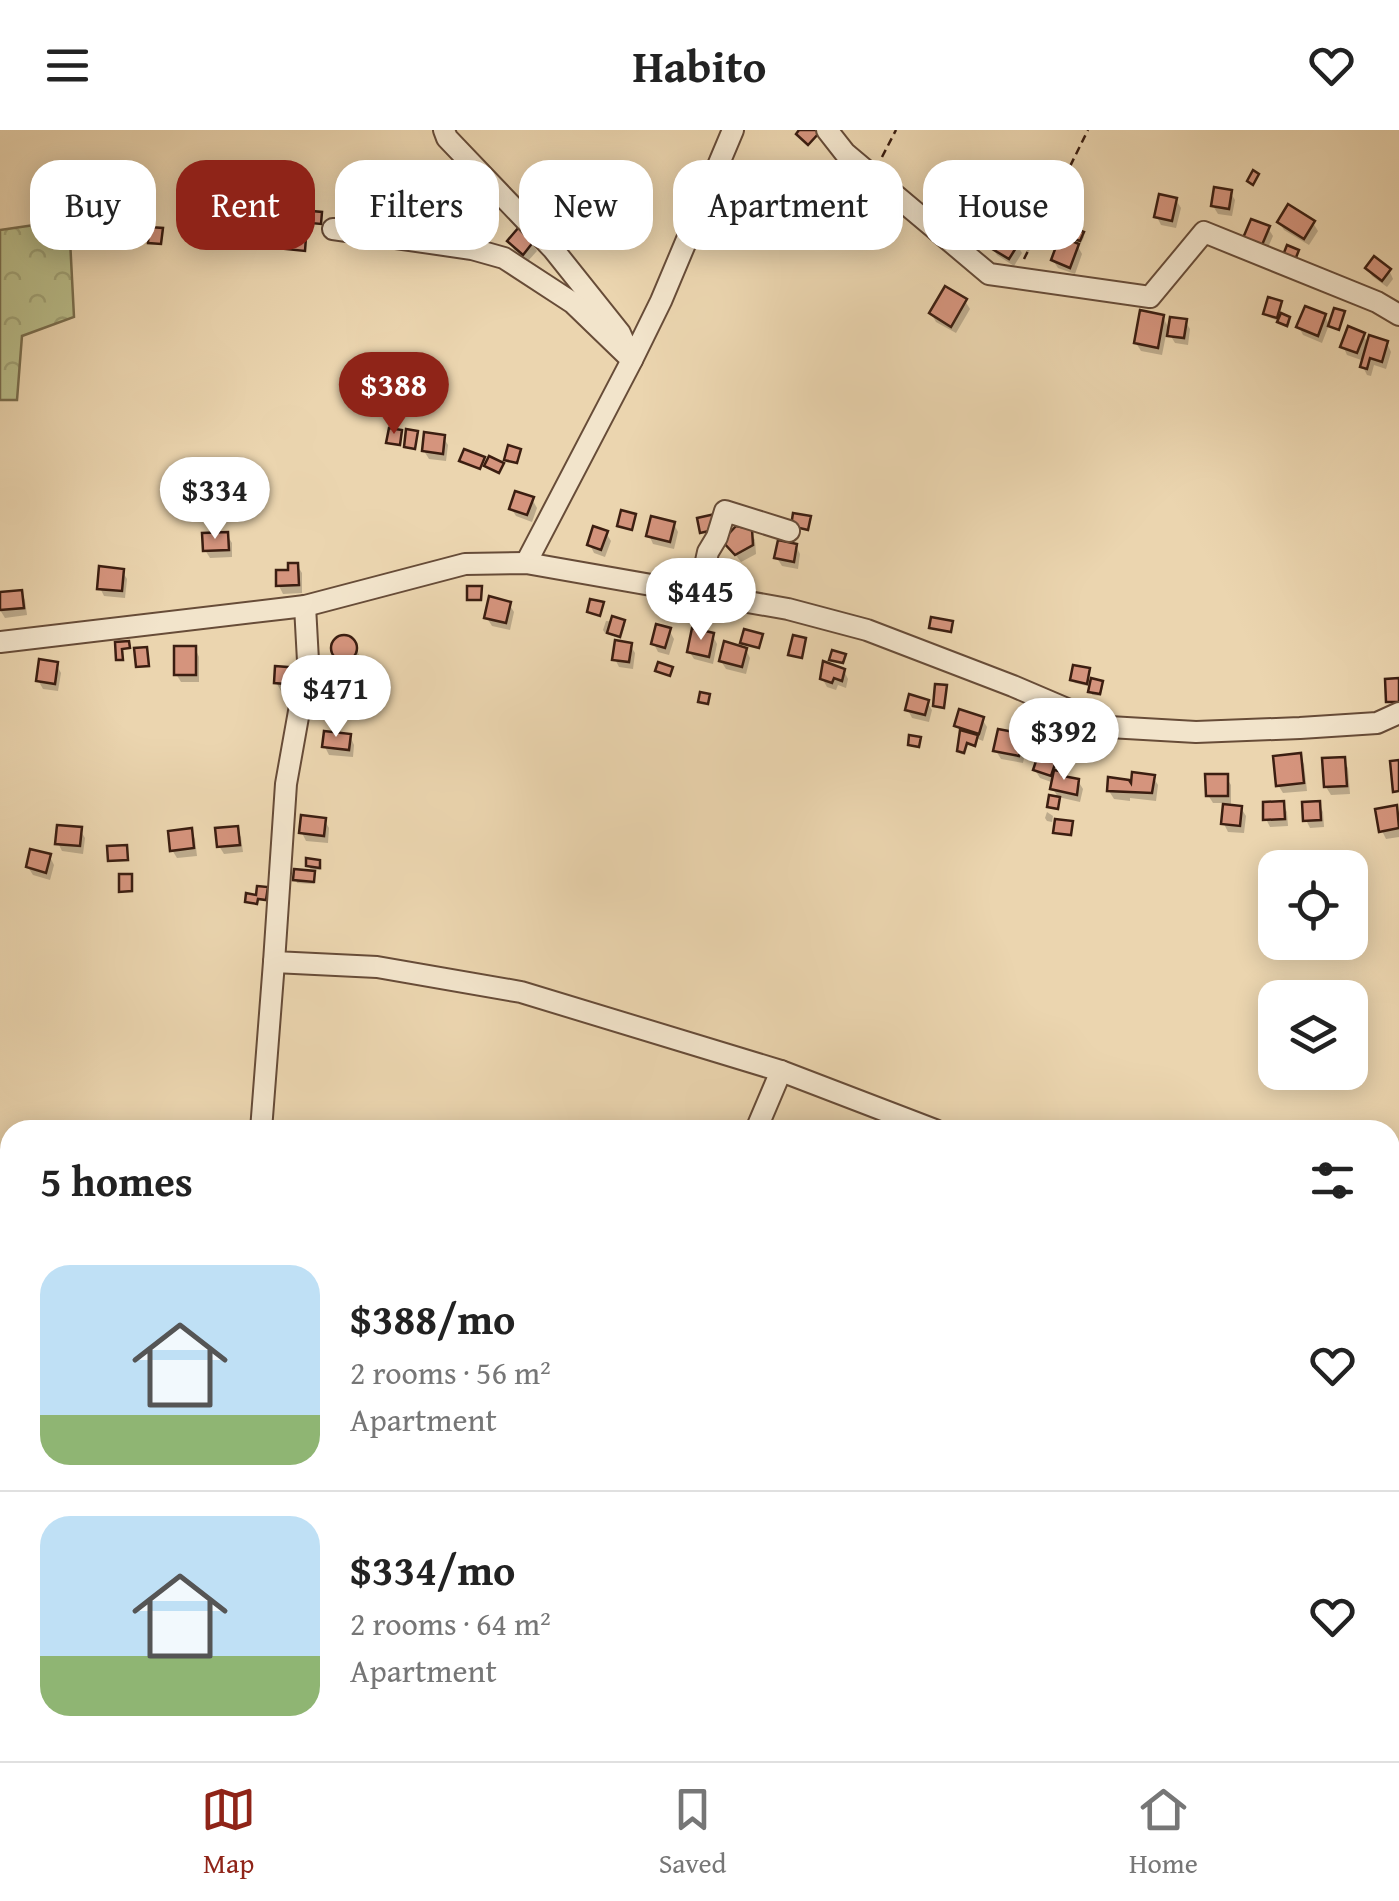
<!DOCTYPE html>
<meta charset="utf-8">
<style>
body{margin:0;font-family:"Gentium Book Plus",serif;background:#f2f2f2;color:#222;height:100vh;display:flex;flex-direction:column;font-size:38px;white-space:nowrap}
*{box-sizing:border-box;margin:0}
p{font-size:32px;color:#767676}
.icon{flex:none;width:55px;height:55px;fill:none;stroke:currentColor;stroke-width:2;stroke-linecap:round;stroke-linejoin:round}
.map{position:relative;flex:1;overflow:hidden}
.details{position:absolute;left:0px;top:990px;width:1400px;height:642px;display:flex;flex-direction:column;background:#fff;border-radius:30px 30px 0 0;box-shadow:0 5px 25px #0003}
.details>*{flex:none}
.top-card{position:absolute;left:30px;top:30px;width:1340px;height:90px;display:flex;gap:20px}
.buttons{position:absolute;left:1258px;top:720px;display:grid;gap:20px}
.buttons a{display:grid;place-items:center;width:110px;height:110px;border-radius:20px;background:#fff;box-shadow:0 5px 25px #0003;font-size:50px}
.price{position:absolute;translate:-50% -85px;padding:0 22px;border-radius:35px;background:#fff;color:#222;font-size:32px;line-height:65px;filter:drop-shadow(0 2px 5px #0008)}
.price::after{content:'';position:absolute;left:50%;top:60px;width:30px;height:22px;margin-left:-15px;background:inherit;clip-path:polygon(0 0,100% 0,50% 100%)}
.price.on{background:#8f2418;color:#fff}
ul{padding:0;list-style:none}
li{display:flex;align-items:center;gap:30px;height:250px;padding:0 40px}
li+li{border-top:2px solid #e0e0e0}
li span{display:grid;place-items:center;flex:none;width:280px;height:200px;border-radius:30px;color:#555}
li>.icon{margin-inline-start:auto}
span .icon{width:120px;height:120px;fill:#fffc;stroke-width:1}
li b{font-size:42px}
h2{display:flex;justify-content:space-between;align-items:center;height:120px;padding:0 40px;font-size:42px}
.tag{padding:0 35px;border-radius:30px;background:#fff;box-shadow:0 5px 25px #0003;font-size:35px;line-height:90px}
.tag.on{background:#8f2418;color:#fff}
header{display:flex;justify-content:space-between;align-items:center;height:130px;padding:0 40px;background:#fff;font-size:45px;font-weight:700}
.tabs{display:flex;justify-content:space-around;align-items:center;height:140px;border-top:2px solid #e0e0e0;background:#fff;font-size:28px;color:#767676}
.tabs a{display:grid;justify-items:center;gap:5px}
.tabs .on{color:#8f2418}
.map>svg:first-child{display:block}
.forest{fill:url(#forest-crowns);stroke:#7a6e4e;stroke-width:2.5}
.shadow{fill:#0003}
.building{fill:#d5947d;stroke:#3b1e11;stroke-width:2.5}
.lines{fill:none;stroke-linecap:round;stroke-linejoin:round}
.minor-casing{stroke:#674c38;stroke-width:24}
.path{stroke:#3b1e11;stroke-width:2.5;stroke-dasharray:8 5;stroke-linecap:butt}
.minor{stroke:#f2e4cb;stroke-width:20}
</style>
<header><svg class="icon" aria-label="menu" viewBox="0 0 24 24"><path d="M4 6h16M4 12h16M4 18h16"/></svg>Habito<svg class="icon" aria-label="heart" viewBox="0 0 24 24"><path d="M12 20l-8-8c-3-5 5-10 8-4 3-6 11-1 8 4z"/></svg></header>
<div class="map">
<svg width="1399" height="1631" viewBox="0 0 1399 1631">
<defs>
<pattern id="forest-crowns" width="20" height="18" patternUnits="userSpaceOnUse" patternTransform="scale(2.5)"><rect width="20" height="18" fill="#b9bd8a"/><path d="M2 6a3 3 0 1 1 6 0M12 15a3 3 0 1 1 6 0" fill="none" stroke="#a0a276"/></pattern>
</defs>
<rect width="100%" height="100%" fill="#ebd5af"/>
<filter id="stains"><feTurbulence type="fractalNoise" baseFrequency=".002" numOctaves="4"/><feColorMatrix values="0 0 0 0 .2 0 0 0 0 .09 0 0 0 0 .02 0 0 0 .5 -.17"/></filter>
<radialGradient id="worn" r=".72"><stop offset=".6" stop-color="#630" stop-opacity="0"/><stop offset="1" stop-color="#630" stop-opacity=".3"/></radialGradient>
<!-- forest -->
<path class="forest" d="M69,90L74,187L22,206L17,270H0V100Z"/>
<!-- shadow -->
<g class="shadow">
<path d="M1230,62L1235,70L1232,86L1218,84L1213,76Z"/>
<path d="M1176,70L1181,78L1176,98L1161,95L1157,87Z"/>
<path d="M817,80L841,82L845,90L839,100L822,88Z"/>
<path d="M454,88L459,96L455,113L428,108L424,99Z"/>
<path d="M1279,92L1313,93L1318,101L1309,115L1284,100Z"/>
<path d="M1038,98L1043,107L1028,122L1011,101Z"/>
<path d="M1268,98L1273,106L1266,122L1251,116Z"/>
<path d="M1082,104L1084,107L1081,113L1075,111L1082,124L1075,144L1058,138L1053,130L1072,114L1067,105Z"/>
<path d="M510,112L532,113L537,121L528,131L514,120Z"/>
<path d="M1017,115L1022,123L1014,136L997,125L992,117Z"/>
<path d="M1368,138L1389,140L1393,149L1387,157L1372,146Z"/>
<path d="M965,171L970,179L956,203L936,192L931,183Z"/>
<path d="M1280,173L1282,176L1279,185L1288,189L1290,192L1288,198L1282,195L1279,191L1268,187L1266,184Z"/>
<path d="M1325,186L1329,195L1322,213L1303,205L1299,197Z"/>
<path d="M1163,187L1170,201L1185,191L1190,199L1188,215L1175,213L1167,200L1162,225L1141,221L1136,213Z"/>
<path d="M1363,205L1369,215L1387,213L1391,222L1386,239L1374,235L1371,246L1367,245L1363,237L1364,231L1347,225L1343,216Z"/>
<path d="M443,307L448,315L446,331L429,329L424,321Z"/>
<path d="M532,369L537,378L532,392L516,386L511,378Z"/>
<path d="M674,394L678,402L674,419L653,414L649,405Z"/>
<path d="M750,401L755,410L756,424L741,432L725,411Z"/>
<path d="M606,403L611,411L605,427L594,423L590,415Z"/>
<path d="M227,405L232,413V427L210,428L205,420Z"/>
<path d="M796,416L800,424L798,439L782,436L777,428Z"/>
<path d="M297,435L302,443V463L283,464L279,456Z"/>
<path d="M122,441L127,449L125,468L104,466L100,458Z"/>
<path d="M21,462L25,470L27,485L5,488L0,480V464Z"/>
<path d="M509,474L514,482L510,500L492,496L487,488Z"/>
<path d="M606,491L624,492L625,495L621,509L605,503L603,500Z"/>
<path d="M669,500L674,509L669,525L658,522L654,514Z"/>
<path d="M713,506L717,514L713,534L694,529L689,521Z"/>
<path d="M346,507L353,512L361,529L357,537L349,539L341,534L334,517L338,509Z"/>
<path d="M630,515L635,523L633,539L619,537L615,529Z"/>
<path d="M195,518L199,527V552H181L176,544Z"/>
<path d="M746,520L750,528L746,544L726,539L721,531Z"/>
<path d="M56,534L61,543L58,561L43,559L38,550Z"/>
<path d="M277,539L302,562L281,561L276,552Z"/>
<path d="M1088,540L1089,550L1102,553L1103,556L1101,566L1092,565L1091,557L1075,553L1073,550Z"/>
<path d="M844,541L848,549L846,558L838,555L836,560L827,557L822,548Z"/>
<path d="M927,572L932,580L929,592L912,588L908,580Z"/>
<path d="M982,589L987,597L983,611L978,609L976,617L968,615L965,625L961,624L959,621L962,604L956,595Z"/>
<path d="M350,606L354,615L353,627L329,625L325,617Z"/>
<path d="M1022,606L1027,614L1023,633L1001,629L996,621Z"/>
<path d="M1300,626L1304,634L1307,661L1283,663L1278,655Z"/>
<path d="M1056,627L1061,635L1058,643L1062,644L1065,648L1078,651L1083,659L1080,672L1058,667L1053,659L1054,653L1040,648L1035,640Z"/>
<path d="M1343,629L1348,638L1350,664L1331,665L1326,657Z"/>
<path d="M1153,647L1158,655L1156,671L1130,668V671L1114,669L1109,661L1132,660Z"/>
<path d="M1226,647L1231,655V677L1241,678L1246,686L1244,703L1228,702L1224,694L1226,673H1213L1208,665Z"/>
<path d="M1283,674L1287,682L1288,696L1270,697L1266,689Z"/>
<path d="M1319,674L1323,682L1324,697L1310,698L1306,690Z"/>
<path d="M1396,678L1399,682V707L1386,709L1382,701Z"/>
<path d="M1047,682L1053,686L1052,692L1047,691L1045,688Z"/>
<path d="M324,690L329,698L328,713L306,711L302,703Z"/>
<path d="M236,699L241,707L243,722L224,724L219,716Z"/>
<path d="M80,700L85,708L83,724L62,721L58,713Z"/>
<path d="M191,701L195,709L197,726L177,728L172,720Z"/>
<path d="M50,727L54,735L50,750L33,745L28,737Z"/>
<path d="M319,732L320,740L310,739L315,747L314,754L297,753L296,750L313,743L308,735Z"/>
<path d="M1391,1184L1398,1189L1396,1196L1390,1193Z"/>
</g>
<!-- building -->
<g class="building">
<path d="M799,0H816L819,3L808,15L796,4Z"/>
<path d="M1253,40L1259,44L1253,55L1247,51Z"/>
<path d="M792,51L799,55L793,68L785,64Z"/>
<path d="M856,51L869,59L861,72L848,65Z"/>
<path d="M1214,57L1232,60L1229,79L1211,76Z"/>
<path d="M1159,64L1177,68L1172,91L1154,87Z"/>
<path d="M823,67L842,81L833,93L814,80Z"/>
<path d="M1288,74L1315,91L1304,109L1277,92Z"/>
<path d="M425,79L456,86L451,106L421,100Z"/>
<path d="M301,80L322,82L321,94L299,92Z"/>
<path d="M1025,82L1040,97L1023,115L1008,101Z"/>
<path d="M1251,89L1270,96L1262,115L1243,108Z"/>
<path d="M1068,96L1084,102L1080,111L1065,106Z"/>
<path d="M126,97L137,98L136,114H126Z"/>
<path d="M149,97L163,98L161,114L148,113Z"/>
<path d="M519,97L534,111L523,125L507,111Z"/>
<path d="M571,97L585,102L581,117L566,112Z"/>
<path d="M999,101L1019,113L1009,129L989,117Z"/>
<path d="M287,105L306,107L305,121L285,119Z"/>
<path d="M1060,106L1079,114L1070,138L1051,130Z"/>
<path d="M1287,115L1299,120L1295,130L1283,125Z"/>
<path d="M1374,126L1391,139L1382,151L1365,138Z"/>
<path d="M945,156L967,169L951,197L929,183Z"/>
<path d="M1268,167L1282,171L1277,188L1263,184Z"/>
<path d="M1305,176L1326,184L1318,206L1296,197Z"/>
<path d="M1334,178L1345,181L1339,200L1328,196Z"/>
<path d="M1140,180L1164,185L1158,218L1134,213Z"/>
<path d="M1281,183L1290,187L1287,196L1277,192Z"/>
<path d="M1170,187L1187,189L1184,208L1167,206Z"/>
<path d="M1348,196L1365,203L1357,223L1340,217Z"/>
<path d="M1369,205L1388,211L1382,232L1370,228L1367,239L1360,237Z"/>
<path d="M389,298L402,300L400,315L386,313Z"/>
<path d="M406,299L418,301L415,319L404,317Z"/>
<path d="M424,302L445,305L443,324L422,321Z"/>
<path d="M508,315L521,319L517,333L504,330Z"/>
<path d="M464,319L485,327L480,339L459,331Z"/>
<path d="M489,326L504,333L499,343L484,336Z"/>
<path d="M515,361L534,367L527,385L509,379Z"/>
<path d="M621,380L636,384L632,400L617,396Z"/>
<path d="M793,383L811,386L808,400L791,396Z"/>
<path d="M715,384L718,399L700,403L697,388Z"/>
<path d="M651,386L675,392L670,412L646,406Z"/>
<path d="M593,396L608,401L601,420L587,415Z"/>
<path d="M736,396L752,399L753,415L735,425L722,411Z"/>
<path d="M228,402L229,420L203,421L202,403Z"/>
<path d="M778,410L797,414L794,432L774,428Z"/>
<path d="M288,433H298L299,455L276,456V440H288Z"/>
<path d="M99,436L124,439L122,461L97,459Z"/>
<path d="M669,437L685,439L684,449L668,447Z"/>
<path d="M467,456H482L481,470H467Z"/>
<path d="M22,460L24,478L0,480V462Z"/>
<path d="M489,466L511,472L506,493L484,488Z"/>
<path d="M590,469L604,472L600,486L587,482Z"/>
<path d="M612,486L625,490L620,507L607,503Z"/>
<path d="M931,487L953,491L951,502L929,498Z"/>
<path d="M656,494L671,498L665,518L651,514Z"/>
<path d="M692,498L714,503L709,527L687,522Z"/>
<path d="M744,499L763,504L759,518L740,513Z"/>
<circle cx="344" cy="518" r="13"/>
<path d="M793,505L806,508L802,528L788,525Z"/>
<path d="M615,510L632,513L629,532L612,530Z"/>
<path d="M129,511L130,518L122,519L123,530H116L115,512Z"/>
<path d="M724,511L747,518L742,537L719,531Z"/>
<rect x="174" y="516" width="22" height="29"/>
<path d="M147,517L149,536L136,537L134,518Z"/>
<path d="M832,520L846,524L843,533L829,530Z"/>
<path d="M39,529L58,532L55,554L36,551Z"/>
<path d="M823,531L845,539L842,551L834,548L832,553L820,549Z"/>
<path d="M658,532L673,537L670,546L655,541Z"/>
<path d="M1073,535L1090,538L1087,554L1070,550Z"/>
<path d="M275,536L300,538L299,555L274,553Z"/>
<path d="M1091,548L1103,551L1100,564L1088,562Z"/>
<path d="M1399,548V572H1386L1385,549Z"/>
<path d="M935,554L947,555L944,578L933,576Z"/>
<path d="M700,562L710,564L708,574L698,572Z"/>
<path d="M909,564L929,570L925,585L905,580Z"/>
<path d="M338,566L356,568L355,579L337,577Z"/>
<path d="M959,579L984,587L979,604L954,596Z"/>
<path d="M998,599L1024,604L1019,626L993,621Z"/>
<path d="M960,600L978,605L975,616L967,613L964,623L957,621Z"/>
<path d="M1031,600L1041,604L1036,618L1026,614Z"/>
<path d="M324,601L351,604L349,620L322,617Z"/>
<path d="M909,605L921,607L919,617L908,615Z"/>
<path d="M1040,619L1058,625L1051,646L1033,640Z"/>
<path d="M1301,623L1304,653L1276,656L1273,626Z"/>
<path d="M1345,627L1347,656L1324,657L1322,628Z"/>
<path d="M1399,630V661L1393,662L1390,631Z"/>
<path d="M1054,640L1064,642L1063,646L1079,649L1077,665L1050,659Z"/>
<path d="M1132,642L1155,645L1152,663L1107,661L1108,647L1129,650L1131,653Z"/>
<path d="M1205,644H1228V666H1206Z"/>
<path d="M1049,665L1060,667L1058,679L1047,677Z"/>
<path d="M1284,671L1285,689L1263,690V672Z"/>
<path d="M1320,671L1321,690L1303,691L1302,672Z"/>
<path d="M1223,674L1242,676L1240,696L1221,694Z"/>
<path d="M1397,675L1399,698L1379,702L1375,679Z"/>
<path d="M301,685L326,688L324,706L299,703Z"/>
<path d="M1055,689L1073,691L1071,705L1053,703Z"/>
<path d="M57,695L82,697L80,716L55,714Z"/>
<path d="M238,696L240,715L217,717L215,698Z"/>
<path d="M192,698L194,718L170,721L168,701Z"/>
<path d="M127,715L128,730L108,731L107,716Z"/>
<path d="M30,719L51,724L46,743L26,737Z"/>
<path d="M306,728L320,730V738L306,736Z"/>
<path d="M294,739L315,741L314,752L293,750Z"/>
<path d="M119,744H132V761L119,762Z"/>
<path d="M257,756L268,757L266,770L258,769L257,774L245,772L246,763L256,765Z"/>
</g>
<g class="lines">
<defs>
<g id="minor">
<path d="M444,0L447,8L553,119L620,203L632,230L661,171L733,0"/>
<path d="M827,0L845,23L989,144L1150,167L1204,102L1377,172L1399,185"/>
<path d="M333,99L472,119L504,128L573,173L632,230L526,433"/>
<path d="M699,463L708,422L717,407L725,381L789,401"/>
<path d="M305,476L308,531L286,654L274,832L377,837L521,862L781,941L935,1000"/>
<path d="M0,512L305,476L465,434L526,433L788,479L867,500L1013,556L1109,597L1196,602L1300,598L1377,593L1399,583"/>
<path d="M261,1000L274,832"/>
<path d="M756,1000L781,941"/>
<path d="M1390,1156L1399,1158"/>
<path d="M0,1299L10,1298"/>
<path d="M97,1631L99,1622"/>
</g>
</defs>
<!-- minor casing -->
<use href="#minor" class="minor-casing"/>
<!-- path -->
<g class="path">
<path d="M882,27L896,0"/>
<path d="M1024,129L1088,0"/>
</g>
<!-- minor -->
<use href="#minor" class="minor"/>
</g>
<rect width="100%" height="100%" filter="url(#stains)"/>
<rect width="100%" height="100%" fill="url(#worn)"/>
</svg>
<div class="buttons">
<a><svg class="icon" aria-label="locate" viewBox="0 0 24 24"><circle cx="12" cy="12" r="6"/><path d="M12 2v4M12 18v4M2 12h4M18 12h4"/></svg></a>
<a><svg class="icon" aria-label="layers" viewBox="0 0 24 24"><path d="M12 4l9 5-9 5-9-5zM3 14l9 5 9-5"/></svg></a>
</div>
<b class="price on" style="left:394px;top:307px">$388</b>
<b class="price" style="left:215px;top:412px">$334</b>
<b class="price" style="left:701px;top:513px">$445</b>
<b class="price" style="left:336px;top:610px">$471</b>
<b class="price" style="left:1064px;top:653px">$392</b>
<div class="top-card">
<a class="tag">Buy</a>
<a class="tag on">Rent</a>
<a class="tag">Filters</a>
<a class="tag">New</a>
<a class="tag">Apartment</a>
<a class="tag">House</a>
</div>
<section class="details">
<h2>5 homes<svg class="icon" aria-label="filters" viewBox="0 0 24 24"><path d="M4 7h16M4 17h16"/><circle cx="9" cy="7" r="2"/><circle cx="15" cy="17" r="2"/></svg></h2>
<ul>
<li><span style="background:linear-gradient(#bfe0f5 75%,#8fb573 0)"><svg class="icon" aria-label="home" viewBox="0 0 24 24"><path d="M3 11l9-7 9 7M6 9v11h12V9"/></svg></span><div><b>$388/mo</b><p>2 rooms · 56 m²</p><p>Apartment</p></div><svg class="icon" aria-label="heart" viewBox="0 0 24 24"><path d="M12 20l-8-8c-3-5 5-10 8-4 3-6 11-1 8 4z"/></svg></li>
<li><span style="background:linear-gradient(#bfe0f5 70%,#8fb573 0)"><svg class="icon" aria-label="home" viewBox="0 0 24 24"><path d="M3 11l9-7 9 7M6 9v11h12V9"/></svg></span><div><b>$334/mo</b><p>2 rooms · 64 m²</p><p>Apartment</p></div><svg class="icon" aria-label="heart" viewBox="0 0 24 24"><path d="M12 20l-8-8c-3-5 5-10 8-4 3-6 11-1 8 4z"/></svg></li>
</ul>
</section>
</div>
<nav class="tabs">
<a class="on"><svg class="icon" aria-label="map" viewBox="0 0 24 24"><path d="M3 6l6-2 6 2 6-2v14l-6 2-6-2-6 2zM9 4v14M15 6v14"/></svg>Map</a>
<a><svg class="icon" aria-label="saved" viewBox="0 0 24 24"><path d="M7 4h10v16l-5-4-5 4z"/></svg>Saved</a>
<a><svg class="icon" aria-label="home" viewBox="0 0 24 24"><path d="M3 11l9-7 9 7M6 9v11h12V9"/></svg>Home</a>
</nav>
